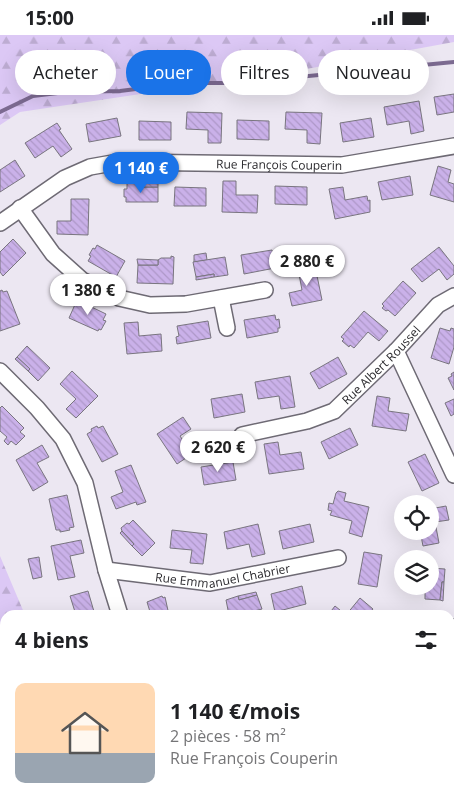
<!DOCTYPE html>
<html lang="fr">
<meta charset="utf-8">
<style>
body{margin:0;font-family:"Open Sans",sans-serif;background:#f6f6f6;color:#202124;height:100vh;display:flex;flex-direction:column;font-size:19px;white-space:nowrap}
*{box-sizing:border-box;margin:0}
p{font-size:16px;color:#757577}
.icon{flex:none;width:28px;height:28px;fill:none;stroke:currentColor;stroke-width:2;stroke-linecap:round;stroke-linejoin:round}
.map{position:relative;flex:1;overflow:hidden}
.side{position:absolute;left:0px;top:575px;width:455px;height:196px;display:flex;flex-direction:column;background:#fff;border-radius:15px 15px 0 0;box-shadow:0 5px 20px #0002}
.side>*{flex:none}
.banner{position:absolute;left:15px;top:15px;width:425px;height:45px;display:flex;gap:10px}
.buttons{position:absolute;left:394px;top:460px;display:grid;gap:10px}
.buttons a{display:grid;place-items:center;width:45px;height:45px;border-radius:50%;background:#fff;box-shadow:0 5px 20px #0002;font-size:25px}
.price{position:absolute;translate:-50% -42px;padding:0 11px;border-radius:18px;background:#fff;color:#222;font-size:16px;line-height:32px;filter:drop-shadow(0 1px 2px #0008)}
.price::after{content:'';position:absolute;left:50%;top:30px;width:15px;height:11px;margin-left:-8px;background:inherit;clip-path:polygon(0 0,100% 0,50% 100%)}
.price.selected{background:#1a73e8;color:#fff}
ul{padding:0;list-style:none}
li{display:flex;align-items:center;gap:15px;height:125px;padding:0 15px}
li span{display:grid;place-items:center;flex:none;width:140px;height:100px;border-radius:10px;color:#555}
li>.icon{margin-inline-start:auto}
span .icon{width:60px;height:60px;fill:#fffc;stroke-width:1}
li b{font-size:21px}
h2{display:flex;justify-content:space-between;align-items:center;height:60px;padding:0 15px;font-size:21px}
.chip{padding:0 18px;border-radius:22px;background:#fff;box-shadow:0 5px 20px #0002;font-size:18px;line-height:45px}
.chip.selected{background:#1a73e8;color:#fff}
.status{display:flex;justify-content:space-between;align-items:center;height:35px;padding:0 25px;background:#fff;direction:ltr}
.status svg{height:14px;fill:currentColor}
.map>svg:first-child{display:block}
.forest{fill:url(#forest-firs)}
.lines{fill:none;stroke-linecap:round;stroke-linejoin:round}
.stream{stroke:#7c6a91;stroke-width:4}
.building{fill:url(#building-back-hatch);stroke:#79757f}
.minor-casing{stroke:#6e6a74;stroke-width:18}
.minor{stroke:#fff;stroke-width:15}
.labels{text-anchor:middle;dominant-baseline:central;stroke-width:4;stroke-linejoin:round;paint-order:stroke}
.street-label{font-size:12px;fill:#2b2a2e;stroke:#ece7f2}
</style>
<div class="status"><b>15:00</b><svg viewBox="0 0 49 12"><path d="M0 12V9h3v3zM5 12V6h3v6zM10 12V3h3v9zM15 12V0h3v12zM26 1h20v11H26zM47 4h2v5h-2z"/></svg></div>
<div class="map">
<svg width="454" height="771" viewBox="0 0 454 771">
<defs>
<pattern id="forest-firs" width="22" height="20" patternUnits="userSpaceOnUse" patternTransform="scale(1.25)"><rect width="22" height="20" fill="#dcc8f5"/><path d="M5 1l3.5 6h-7zM16 11l3.5 6h-7z" fill="#bdacd2"/></pattern>
<pattern id="building-back-hatch" width="6" height="6" patternUnits="userSpaceOnUse" patternTransform="scale(1.25)"><rect width="6" height="6" fill="#cab1e9"/><path d="M-1 5l2 2M0 0l6 6M5-1l2 2" fill="none" stroke="#ae98c8"/></pattern>
</defs>
<rect width="100%" height="100%" fill="#ece7f2"/>
<!-- forest -->
<g class="forest">
<path d="M0,0H454V7L301,35L20,77L0,90Z"/>
<path d="M0,521L25,580H5V766H14L8,771H0Z"/>
</g>
<g class="lines">
<!-- stream -->
<path class="stream" d="M0,77L33,61L66,57L120,56L184,48H237L454,27"/>
</g>
<!-- building -->
<g class="building">
<path d="M454,59V77L437,80L434,62Z"/>
<path d="M419,66L424,96L411,99L409,86L387,90L384,72Z"/>
<path d="M187,77L222,78L221,108H208V95L186,94Z"/>
<path d="M286,77L322,78L320,109L307,108V95L285,94Z"/>
<path d="M117,83L121,101L89,107L86,89Z"/>
<path d="M371,83L374,102L343,107L340,88Z"/>
<path d="M237,85L269,86V105L237,104Z"/>
<path d="M139,86L171,87V105H139Z"/>
<path d="M57,88L61,94L59,95L72,114L61,122L53,111L35,123L25,108Z"/>
<path d="M15,125L25,141L0,157V135Z"/>
<path d="M438,131L451,135L448,147L454,149V167L430,160Z"/>
<path d="M410,141L413,160L382,165L378,147Z"/>
<path d="M223,146H236V160H258L257,178L222,177Z"/>
<path d="M127,148H141L140,152H158V167H126V162H124V154H127Z"/>
<path d="M141,148H158V152H140Z"/>
<path d="M275,151L307,152V170L275,169Z"/>
<path d="M175,152L206,153V171H174Z"/>
<path d="M343,152L345,165L367,161L368,166L370,165V177L335,184L329,154Z"/>
<path d="M71,164H89L88,200L57,199V186H71Z"/>
<path d="M13,204L26,218L3,241L0,237V217Z"/>
<path d="M97,210L125,226L116,242L88,226L91,221L89,220L93,213L95,214Z"/>
<path d="M439,212L454,231V239L447,245L439,234L422,247L411,234Z"/>
<path d="M272,215L275,233L244,239L241,220Z"/>
<path d="M206,218L207,225L194,227V220Z"/>
<path d="M171,221L174,222L173,249L137,248L138,230H158V225L161,223H171Z"/>
<path d="M225,222L228,240L214,242V239L196,242L193,227Z"/>
<path d="M137,224L158,225V230H138Z"/>
<path d="M311,229V232L315,231L322,265L292,271L289,258L302,255L298,234L303,233L302,231Z"/>
<path d="M214,239V242L196,245V242Z"/>
<path d="M403,246L416,258L395,281L388,275L386,276L382,273L384,271L382,269Z"/>
<path d="M2,255L3,257L7,256L20,289L0,296V256Z"/>
<path d="M77,265L106,279L103,285L106,286L101,295L99,294L98,296L69,283Z"/>
<path d="M364,276L388,296L379,306L368,297L354,313L350,310L349,312L342,306L344,304L341,302Z"/>
<path d="M275,280L276,285L279,284L280,293H278V297L247,303L244,285Z"/>
<path d="M208,286L211,303L177,309L176,302L179,301L177,291Z"/>
<path d="M138,287L139,301L161,299L162,316L127,319L124,288Z"/>
<path d="M440,293L450,296L451,293L454,294V312L449,329L431,323Z"/>
<path d="M27,311L50,333L38,346L28,336L30,334L17,322Z"/>
<path d="M17,322L30,334L28,336L15,324Z"/>
<path d="M338,322L347,339L319,354L310,338Z"/>
<path d="M72,336L98,361L76,383L66,374L76,364L60,349Z"/>
<path d="M454,337V355L448,343L452,341L451,339Z"/>
<path d="M290,341L295,372L281,374L279,361L258,364L255,347Z"/>
<path d="M242,359L245,377L214,383L211,364Z"/>
<path d="M377,361L390,363L388,376L409,379L406,396L372,391Z"/>
<path d="M454,364V379L451,381L445,368Z"/>
<path d="M2,371L24,393L20,397L25,401L16,410L11,406L8,410L4,406L7,402L0,396V373Z"/>
<path d="M183,382L191,394L180,401L192,419L177,429L157,399Z"/>
<path d="M97,391L98,393L103,391L118,419L102,427L87,399L92,396L91,394Z"/>
<path d="M350,393L358,410L329,424L321,407Z"/>
<path d="M278,407L280,420L301,417L304,434L269,439L264,409Z"/>
<path d="M42,410L49,422L37,428L48,447L33,456L16,425Z"/>
<path d="M425,419L439,448L422,456L408,427Z"/>
<path d="M233,427L236,445L204,450L201,432Z"/>
<path d="M131,430L146,467L137,470L136,467L116,474L111,462L123,457L115,436Z"/>
<path d="M338,456L346,458L344,466L369,472L362,502L349,498L352,486L330,480L332,476L328,475L329,468L333,469L336,458Z"/>
<path d="M67,460L74,492L69,493L70,495L60,497V495H56L49,464Z"/>
<path d="M446,471L449,485L435,487L439,508L423,511L420,496H430V474Z"/>
<path d="M133,485L155,508L142,521L132,511L134,509L122,496L121,493L127,488L129,489Z"/>
<path d="M258,489L265,519L252,522L249,509L227,514L224,497Z"/>
<path d="M310,489L314,507L283,514L279,496Z"/>
<path d="M172,495L207,499L203,529L190,528L192,515L170,513Z"/>
<path d="M122,496L134,509L132,511L120,498Z"/>
<path d="M81,505L84,518L70,521L75,542L58,545L51,511Z"/>
<path d="M364,517L382,520L377,552L358,549Z"/>
<path d="M39,522L42,542L33,544L28,524Z"/>
<path d="M430,533L445,534L444,547H442L440,565L425,564V551H430Z"/>
<path d="M442,547H444L443,566L440,565Z"/>
<path d="M302,551L306,569L275,577L271,559Z"/>
<path d="M88,556L95,580H76L70,561Z"/>
<path d="M256,557L257,560L239,565L238,561Z"/>
<path d="M257,560L262,574L238,580H229L226,565L238,561L239,565Z"/>
<path d="M162,561L163,563L165,562L169,580H151L147,567Z"/>
<path d="M360,563L373,574L368,580H328L335,571L346,580Z"/>
<path d="M454,648V668L450,665V653Z"/>
<path d="M62,766H87L83,771H58Z"/>
<path d="M160,766H182L179,771H157Z"/>
<path d="M287,766H312L318,771H291Z"/>
<path d="M401,766H430L431,767L427,771H405Z"/>
</g>
<g class="lines">
<defs>
<g id="minor">
<path d="M20,173L53,219L82,245L119,263L150,270L186,269L265,255"/>
<path id="s1" d="M0,188L65,143L90,132L118,127L342,130L454,111"/>
<path d="M221,263L227,293"/>
<path d="M396,316L454,440"/>
<path d="M0,336L37,373L63,404L85,448L106,535L120,580"/>
<path id="s2" d="M242,400L307,386L334,376L396,316L438,270L454,261"/>
<path id="s3" d="M106,535L210,548L338,523"/>
<path d="M450,599L454,592"/>
<path d="M128,766L133,771"/>
<path d="M358,766L362,771"/>
<path d="M112,771L116,766"/>
</g>
</defs>
<!-- minor casing -->
<use href="#minor" class="minor-casing"/>
<!-- minor -->
<use href="#minor" class="minor"/>
</g>
<g class="labels">
<!-- street labels -->
<g class="street-label">
<text stroke="none"><textPath href="#s1" startOffset="296">Rue François Couperin</textPath></text>
<text stroke="none"><textPath href="#s2" startOffset="161">Rue Albert Roussel</textPath></text>
<text stroke="none"><textPath href="#s3" startOffset="118">Rue Emmanuel Chabrier</textPath></text>
</g>
</g>
</svg>
<div class="buttons">
<a><svg class="icon" aria-label="locate" viewBox="0 0 24 24"><circle cx="12" cy="12" r="6"/><path d="M12 2v4M12 18v4M2 12h4M18 12h4"/></svg></a>
<a><svg class="icon" aria-label="layers" viewBox="0 0 24 24"><path d="M12 4l9 5-9 5-9-5zM3 14l9 5 9-5"/></svg></a>
</div>
<b class="price selected" style="left:141px;top:159px">1 140 €</b>
<b class="price" style="left:307px;top:252px">2 880 €</b>
<b class="price" style="left:88px;top:281px">1 380 €</b>
<b class="price" style="left:218px;top:438px">2 620 €</b>
<div class="banner">
<a class="chip">Acheter</a>
<a class="chip selected">Louer</a>
<a class="chip">Filtres</a>
<a class="chip">Nouveau</a>
</div>
<section class="side">
<h2>4 biens<svg class="icon" aria-label="filters" viewBox="0 0 24 24"><path d="M4 7h16M4 17h16"/><circle cx="9" cy="7" r="2"/><circle cx="15" cy="17" r="2"/></svg></h2>
<ul>
<li><span style="background:linear-gradient(#ffd9b3 70%,#9aa5b1 0)"><svg class="icon" aria-label="home" viewBox="0 0 24 24"><path d="M3 11l9-7 9 7M6 9v11h12V9"/></svg></span><div><b>1 140 €/mois</b><p>2 pièces · 58 m²</p><p>Rue François Couperin</p></div></li>
</ul>
</section>
</div>
